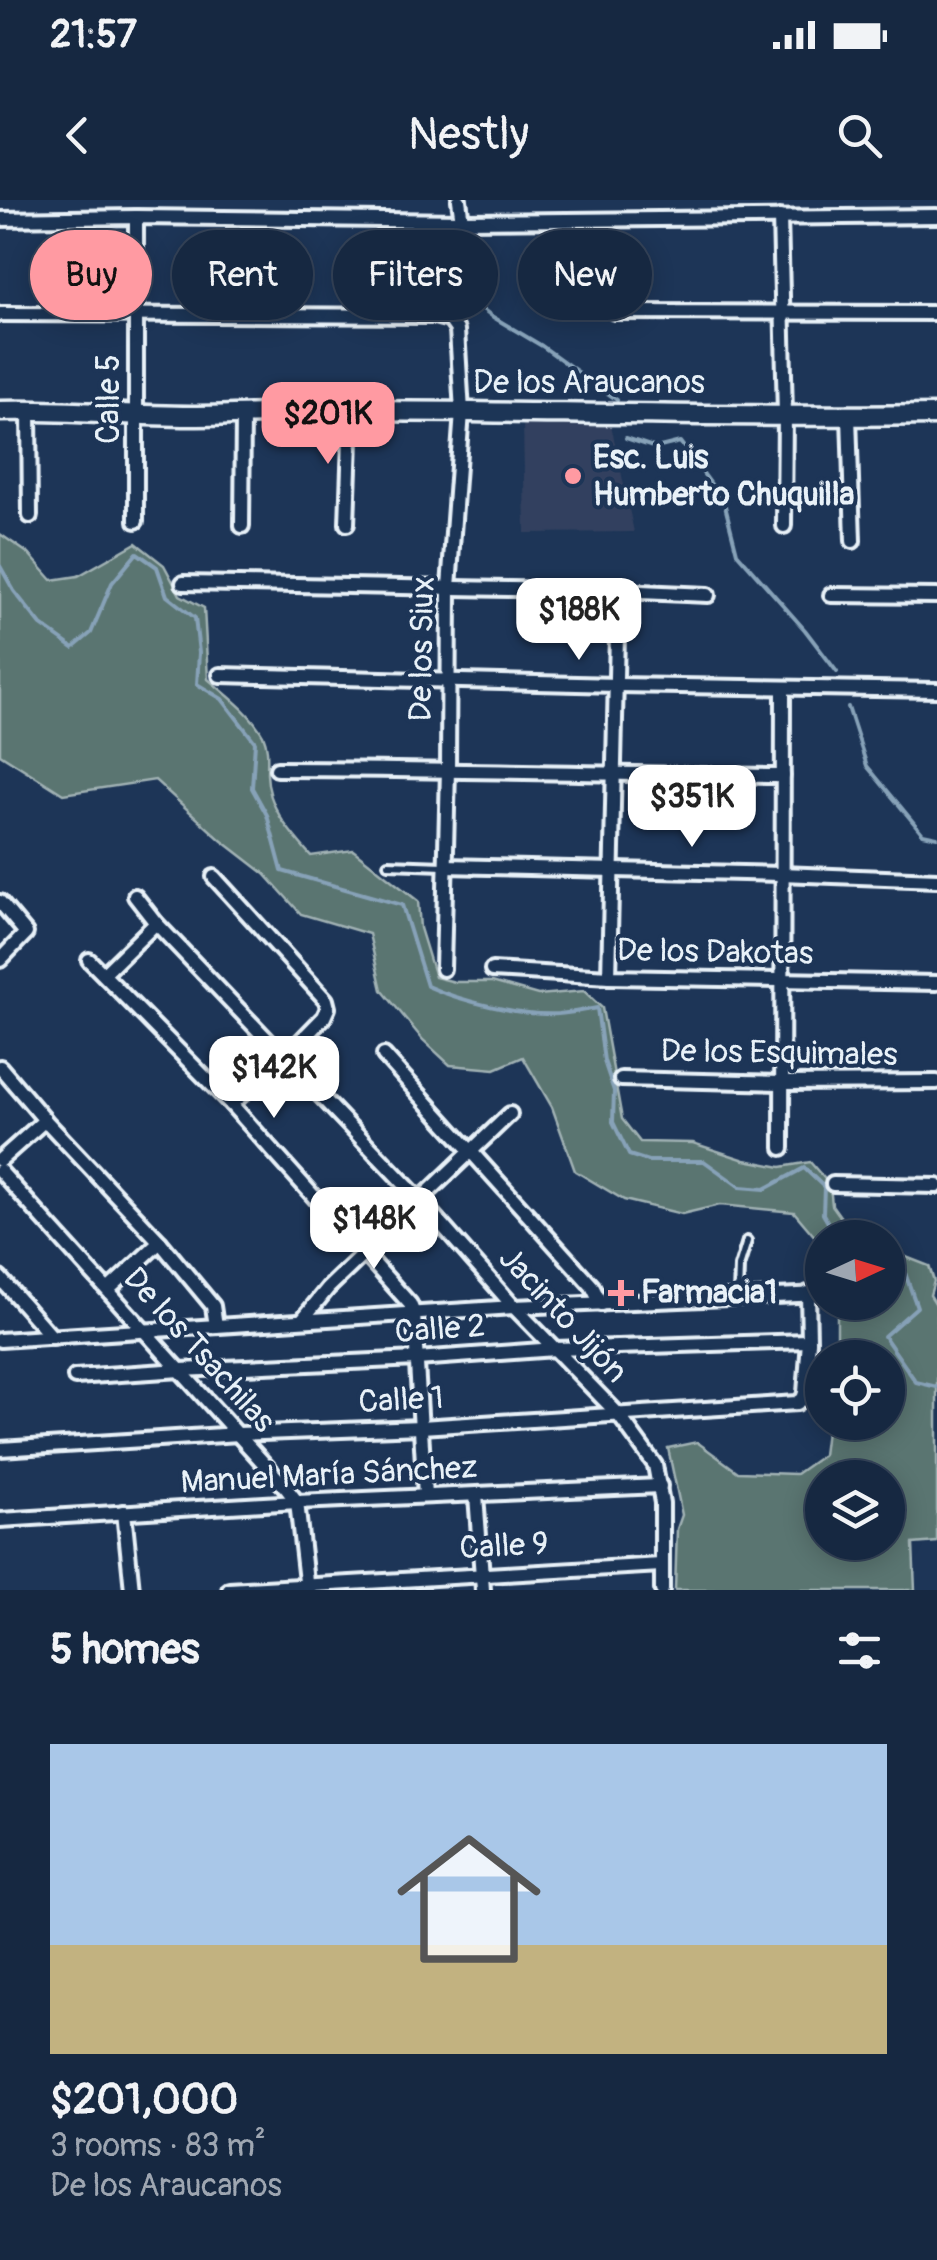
<!DOCTYPE html>
<meta charset="utf-8">
<style>
body{margin:0;font-family:Pangolin,sans-serif;background:#1f3048;color:#f1f3f6;height:100vh;display:flex;flex-direction:column;font-size:38px;white-space:nowrap}
*{box-sizing:border-box;margin:0}
p{font-size:32px;color:#9ea6b1}
.icon{flex:none;width:55px;height:55px;fill:none;stroke:currentColor;stroke-width:2;stroke-linecap:round;stroke-linejoin:round}
.map{position:relative;height:1390px;overflow:hidden}
.sheet{display:flex;flex-direction:column;background:#162841;flex:1}
.sheet>*{flex:none}
.top-card{position:absolute;left:30px;top:30px;width:878px;height:90px;display:flex;gap:20px}
.needle{width:65px;rotate:86deg}
.tools{position:absolute;left:805px;top:1020px;display:grid;gap:20px}
.tools a{display:grid;place-items:center;width:100px;height:100px;border-radius:50%;background:#162841;box-shadow:0 5px 25px #0003,0 0 0 2px #35445a;font-size:50px}
.price{position:absolute;translate:-50% -85px;padding:0 22px;border-radius:20px;background:#fff;color:#222;font-size:32px;line-height:65px;filter:drop-shadow(0 2px 5px #0008)}
.price::after{content:'';position:absolute;left:50%;top:60px;width:30px;height:22px;margin-left:-15px;background:inherit;clip-path:polygon(0 0,100% 0,50% 100%)}
.price.on{background:#ff9aa2;color:#111}
ul{padding:0;list-style:none}
li{display:grid;align-content:center;gap:20px;height:530px;padding:0 50px}
li+li{border-top:2px solid #35445a}
li span{display:grid;place-items:center;height:310px;border-radius:0px;color:#555}
li>.icon{margin-inline-start:auto}
span .icon{width:180px;height:180px;fill:#fffc;stroke-width:1}
li b{font-size:42px}
h2{display:flex;justify-content:space-between;align-items:center;height:120px;padding:0 50px;font-size:42px}
.pill{padding:0 35px;border-radius:45px;background:#162841;box-shadow:0 5px 25px #0003,0 0 0 2px #35445a;font-size:35px;line-height:90px}
.pill.on{background:#ff9aa2;color:#111}
.status{display:flex;justify-content:space-between;align-items:center;height:70px;padding:0 50px;background:#162841;direction:ltr}
.status svg{height:28px;fill:currentColor}
header{display:flex;justify-content:space-between;align-items:center;height:130px;padding:0 50px;background:#162841;font-size:45px;font-weight:600}
.map>svg:first-child{display:block}
.built{fill:#32415f}
.green{fill:#5a7471;stroke:#a1b2b4;stroke-width:2.5;fill-rule:evenodd}
.lines{fill:none;stroke-linecap:round;stroke-linejoin:round}
.stream{stroke:#87a2b8;stroke-width:4}
.lane-casing{stroke:#e8f1f8;stroke-width:14}
.street-casing{stroke:#e8f1f8;stroke-width:20}
.secondary-casing{stroke:#e8f1f8;stroke-width:25}
.lane{stroke:#1d3557;stroke-width:6}
.street{stroke:#1d3557;stroke-width:12}
.secondary{stroke:#1d3557;stroke-width:18}
.poi-dot{fill:#ff9aa2;stroke:#1d3557;stroke-width:4}
.labels{text-anchor:middle;dominant-baseline:central;stroke-width:8;stroke-linejoin:round;paint-order:stroke}
.street-label{font-size:32px;fill:#e8f1f8;stroke:#1d3557}
.poi-label{font-size:32px;font-weight:bold;fill:#e8f1f8;stroke:#1d3557;text-anchor:start}
</style>
<div class="status"><b>21:57</b><svg viewBox="0 0 49 12"><path d="M0 12V9h3v3zM5 12V6h3v6zM10 12V3h3v9zM15 12V0h3v12zM26 1h20v11H26zM47 4h2v5h-2z"/></svg></div>
<header><svg class="icon" aria-label="back" viewBox="0 0 24 24"><path d="M15 5l-7 7 7 7"/></svg>Nestly<svg class="icon" aria-label="search" viewBox="0 0 24 24"><circle cx="10" cy="10" r="6"/><path d="M15 15l6 6"/></svg></header>
<div class="map">
<svg width="937" height="1390" viewBox="0 0 937 1390">
<rect width="100%" height="100%" fill="#1d3557"/>
<filter id="ink" filterUnits="userSpaceOnUse"><feTurbulence type="fractalNoise" baseFrequency=".01" numOctaves="2"/><feDisplacementMap in="SourceGraphic" scale="20" xChannelSelector="R" yChannelSelector="G"/><feConvolveMatrix kernelMatrix="1 2 1 2 8 2 1 2 1" color-interpolation-filters="sRGB"/></filter>
<g filter="url(#ink)">
<!-- built -->
<path class="built" d="M610,220L634,332L525,333L523,221Z"/>
<!-- green -->
<g class="green">
<path d="M0,334L29,354L52,380L78,376L136,343L164,365L180,395L204,408L208,479C227,495 251,513 263,535C269,549 267,560 267,574C268,608 289,631 311,656L353,650L418,701L420,728L435,777L455,782H492L538,795L584,791L602,808L622,919L640,942L693,943L745,960L781,967L810,962L830,985L832,1005L855,1037L822,1038V1045L794,1012L720,1005L682,1014L624,1000L575,971L552,907L523,857L495,869L450,865L423,840L382,790L369,734L301,714L265,674L221,640L155,580L63,594L0,554Z"/>
<path d="M888,1050L929,1066L934,1081L930,1095L937,1106V1342L913,1344L915,1390H675L677,1329L682,1315L668,1248L697,1242L738,1272L796,1274L823,1255L827,1223L888,1222V1158L837,1157V1103L888,1102ZM822,1278H888V1342H822Z"/>
</g>
<g class="lines">
<!-- stream -->
<g class="stream">
<path d="M381,41L451,85L493,117L542,146L617,200"/>
<path d="M626,238L656,248L680,242L724,302L737,353L805,430L837,472"/>
<path d="M0,366L14,391L41,425L73,448L91,433L112,383L137,353L157,367L167,396L195,418L199,453L197,484L222,499L255,542L252,588L267,615L282,671L402,705L427,786C460,801 521,816 558,814C571,813 584,810 597,808L604,861L614,891L613,922L629,955L648,961H704L740,987L765,989L804,968L824,987L823,1014L837,1038"/>
<path d="M848,507L867,566L923,634L937,637"/>
<path d="M888,1072L905,1073L917,1107L884,1136L916,1182L937,1187"/>
</g>
<defs>
<g id="lane">
<path d="M388,664L444,666"/>
<path d="M738,1095L739,1067L747,1041"/>
</g>
<g id="street">
<path d="M459,0L462,21"/>
<path d="M136,17V321"/>
<path d="M780,17L785,214L784,326"/>
<path d="M0,19L136,17L462,21L937,16"/>
<path d="M614,112L937,113"/>
<path d="M0,114L434,116L450,120L457,130L462,212L449,387L448,569L443,769"/>
<path d="M29,210L30,316"/>
<path d="M849,216L853,341"/>
<path d="M347,324L351,211"/>
<path d="M242,326L243,216"/>
<path d="M183,383L618,391L708,395"/>
<path d="M831,395L937,396"/>
<path d="M220,475L617,485L937,490"/>
<path d="M277,569C446,569 614,575 783,576"/>
<path d="M445,666L781,674L937,680"/>
<path d="M214,677L326,800L328,808L324,817L284,858L231,904"/>
<path d="M135,696L156,723L420,1000L514,1107L618,1214L655,1265L662,1303V1390"/>
<path d="M0,702L26,733L0,760"/>
<path d="M89,760L231,904L410,1104L414,1114L425,1296"/>
<path d="M492,770L609,777L937,783"/>
<path d="M104,774L156,723"/>
<path d="M609,777L618,391"/>
<path d="M384,855L592,1086L601,1104"/>
<path d="M0,867L45,920L160,1042L213,1106L216,1126"/>
<path d="M621,879L781,883L937,882"/>
<path d="M782,948L783,489"/>
<path d="M0,960L45,920"/>
<path d="M0,971L287,1289L297,1302L307,1390"/>
<path d="M833,984L937,986"/>
<path d="M0,1078L52,1137"/>
<path d="M108,1090L160,1042"/>
<path d="M302,1120L328,1088L510,914"/>
<path d="M0,1140L514,1107L822,1094"/>
<path d="M75,1177L181,1170L417,1159L555,1149L809,1141"/>
<path d="M0,1249L239,1234L421,1227L797,1203L803,1199L805,1193L809,1141L808,1093"/>
<path d="M476,1295L483,1390"/>
<path d="M124,1312L132,1390"/>
<path d="M0,1320L297,1302L660,1286"/>
<path d="M229,1390L661,1365"/>
</g>
<path id="secondary" d="M0,211C63,209 127,216 190,216C246,216 302,211 358,211C551,212 744,218 937,215"/>
</defs>
<!-- lane casing -->
<use href="#lane" class="lane-casing"/>
<!-- street casing -->
<use href="#street" class="street-casing"/>
<!-- secondary casing -->
<use href="#secondary" class="secondary-casing"/>
<!-- lane -->
<use href="#lane" class="lane"/>
<!-- street -->
<use href="#street" class="street"/>
<!-- secondary -->
<use href="#secondary" class="secondary"/>
</g>
</g>
<!-- markers -->
<g class="poi-dot">
<circle cx="573" cy="276" r="10"/>
<path d="M616 1078h10v10h10v10h-10v10h-10v-10h-10v-10h10z"/>
</g>
<g class="labels">
<!-- street labels -->
<g class="street-label">
<text x="589" y="183">De los Araucanos</text>
<text transform="translate(109 199) rotate(-90)">Calle 5</text>
<text transform="translate(422 449) rotate(-89)">De los Siux</text>
<text transform="translate(715 752) rotate(1)">De los Dakotas</text>
<text transform="translate(779 853) rotate(1)">De los Esquimales</text>
<text transform="translate(563 1115) rotate(47)">Jacinto Jijón</text>
<text transform="translate(440 1129) rotate(-4)">Calle 2</text>
<text transform="translate(199 1150) rotate(48)">De los Tsachilas</text>
<text transform="translate(401 1200) rotate(-3)">Calle 1</text>
<text transform="translate(329 1275) rotate(-3)">Manuel María Sánchez</text>
<text transform="translate(504 1346) rotate(-3)">Calle 9</text>
</g>
<!-- poi labels -->
<g class="poi-label">
<text x="593" y="258">Esc. Luis<tspan x="593" dy="37">Humberto Chuquilla</tspan></text>
<text x="641" y="1093">Farmacia1</text>
</g>
</g>
</svg>
<div class="tools">
<a><svg class="needle" viewBox="-14 -14 28 28"><path d="M0-13l5 13h-10z" fill="#e53935"/><path d="M0 13l5-13h-10z" fill="#9ea6b1"/></svg></a>
<a><svg class="icon" aria-label="locate" viewBox="0 0 24 24"><circle cx="12" cy="12" r="6"/><path d="M12 2v4M12 18v4M2 12h4M18 12h4"/></svg></a>
<a><svg class="icon" aria-label="layers" viewBox="0 0 24 24"><path d="M12 4l9 5-9 5-9-5zM3 14l9 5 9-5"/></svg></a>
</div>
<b class="price on" style="left:328px;top:267px">$201K</b>
<b class="price" style="left:579px;top:463px">$188K</b>
<b class="price" style="left:692px;top:650px">$351K</b>
<b class="price" style="left:274px;top:921px">$142K</b>
<b class="price" style="left:374px;top:1072px">$148K</b>
<div class="top-card">
<a class="pill on">Buy</a>
<a class="pill">Rent</a>
<a class="pill">Filters</a>
<a class="pill">New</a>
</div>
</div>
<section class="sheet">
<h2>5 homes<svg class="icon" aria-label="filters" viewBox="0 0 24 24"><path d="M4 7h16M4 17h16"/><circle cx="9" cy="7" r="2"/><circle cx="15" cy="17" r="2"/></svg></h2>
<ul>
<li><span style="background:linear-gradient(#a9c7e8 65%,#c2b280 0)"><svg class="icon" aria-label="home" viewBox="0 0 24 24"><path d="M3 11l9-7 9 7M6 9v11h12V9"/></svg></span><div><b>$201,000</b><p>3 rooms · 83 m²</p><p>De los Araucanos</p></div></li>
</ul>
</section>
